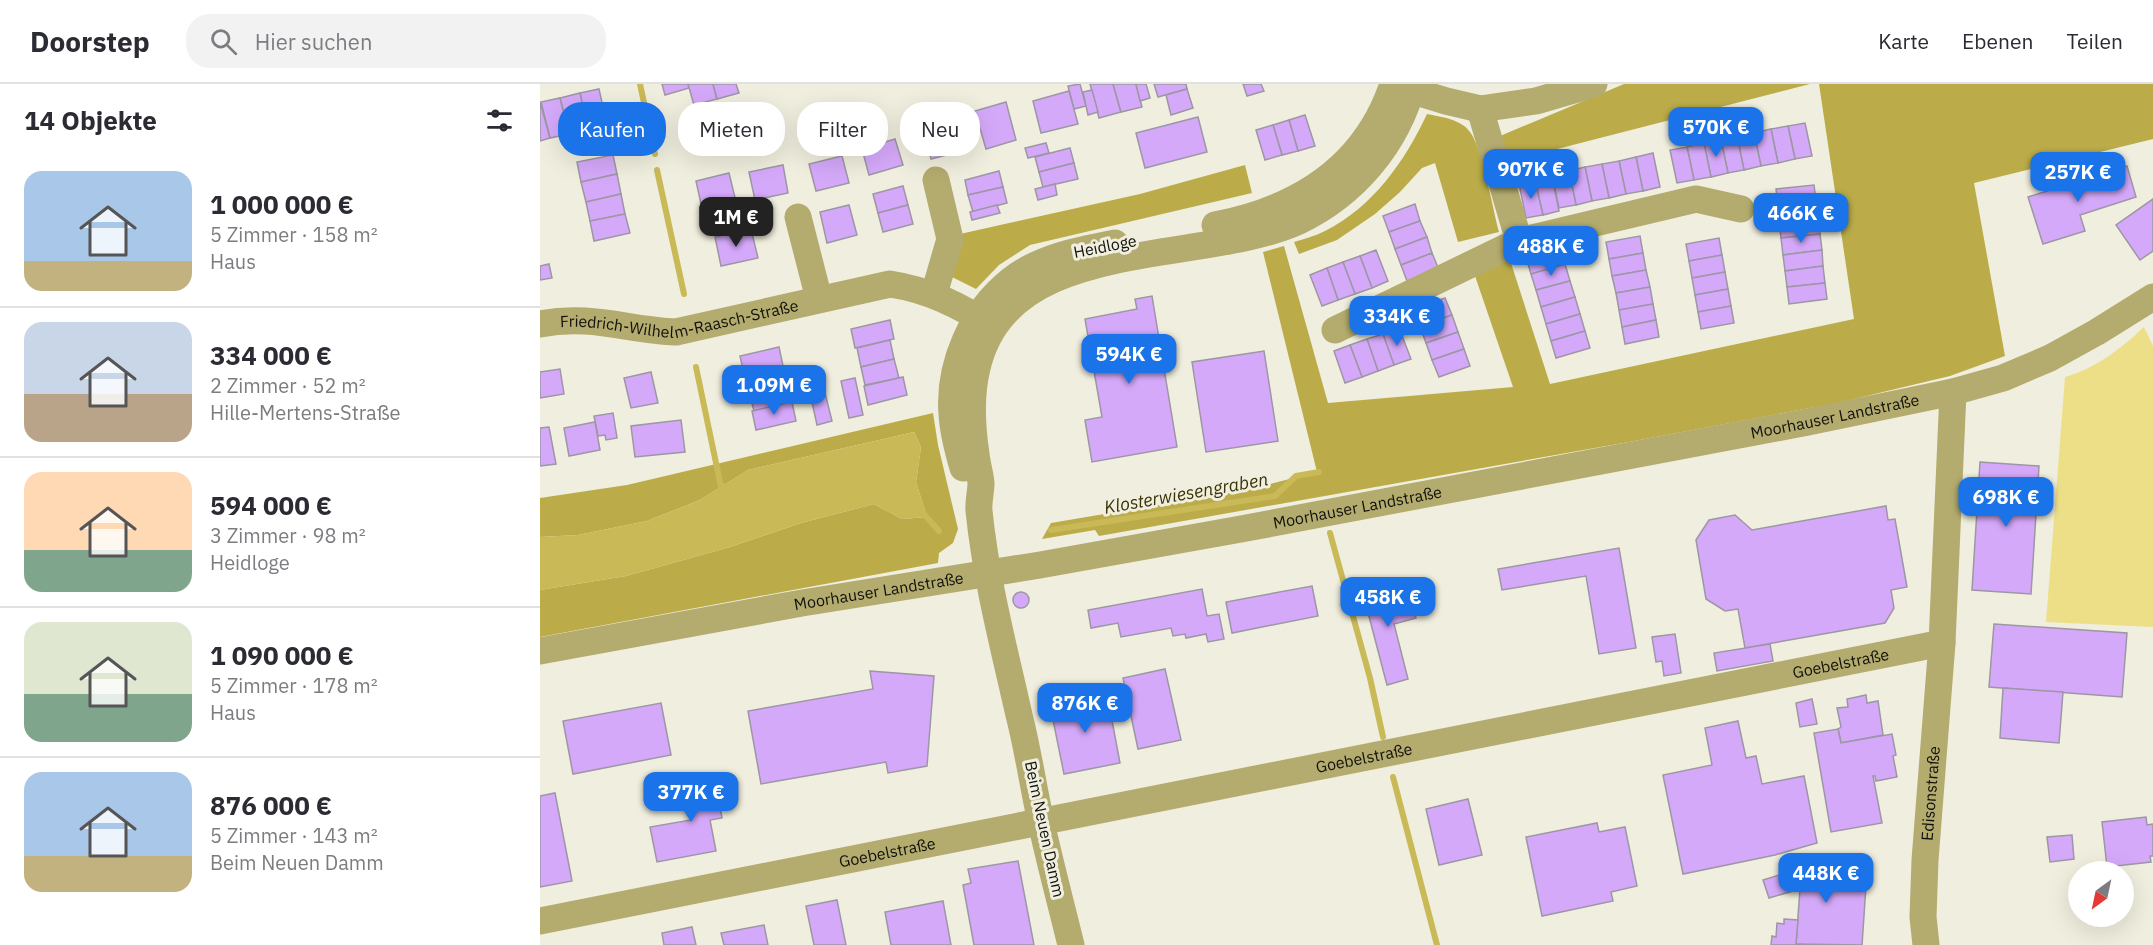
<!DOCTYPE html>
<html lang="de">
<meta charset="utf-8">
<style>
body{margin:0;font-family:"IBM Plex Sans",sans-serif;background:#f2f2f3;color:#2b2b33;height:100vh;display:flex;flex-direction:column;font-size:22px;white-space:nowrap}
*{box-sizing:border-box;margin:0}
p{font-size:20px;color:#7c7c81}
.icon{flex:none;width:33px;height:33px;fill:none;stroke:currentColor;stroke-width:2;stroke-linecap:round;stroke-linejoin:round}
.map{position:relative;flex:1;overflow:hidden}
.panel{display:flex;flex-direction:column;background:#fff;width:540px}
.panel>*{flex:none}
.hud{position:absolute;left:18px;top:18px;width:570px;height:54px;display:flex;gap:12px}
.needle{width:39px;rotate:213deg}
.fabs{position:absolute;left:1528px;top:777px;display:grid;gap:12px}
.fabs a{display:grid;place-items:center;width:66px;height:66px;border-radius:50%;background:#fff;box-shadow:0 6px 24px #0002;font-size:30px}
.price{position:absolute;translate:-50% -51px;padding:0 14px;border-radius:12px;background:#1a73e8;color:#fff;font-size:20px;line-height:39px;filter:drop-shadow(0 2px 3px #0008)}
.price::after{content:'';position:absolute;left:50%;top:36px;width:18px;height:14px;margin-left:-9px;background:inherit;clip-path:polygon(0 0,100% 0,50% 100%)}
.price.on{background:#222;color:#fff}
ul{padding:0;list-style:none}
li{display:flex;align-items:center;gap:18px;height:150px;padding:0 24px}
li+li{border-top:2px solid #e1e1e2}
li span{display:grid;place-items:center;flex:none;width:168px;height:120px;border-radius:18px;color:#555}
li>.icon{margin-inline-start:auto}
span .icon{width:72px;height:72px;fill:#fffc;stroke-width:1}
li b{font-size:26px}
h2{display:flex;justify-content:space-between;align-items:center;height:72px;padding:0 24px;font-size:26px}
.pill{padding:0 21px;border-radius:24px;background:#fff;box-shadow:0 6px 24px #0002;font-size:21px;line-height:54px}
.pill.on{background:#1a73e8;color:#fff}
header{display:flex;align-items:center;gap:36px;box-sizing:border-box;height:84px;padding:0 30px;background:#fff;border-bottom:2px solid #e1e1e2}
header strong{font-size:28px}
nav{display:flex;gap:33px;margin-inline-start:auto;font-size:21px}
.search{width:420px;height:54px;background:#f2f2f3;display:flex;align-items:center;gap:15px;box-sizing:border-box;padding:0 21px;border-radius:24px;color:#7c7c81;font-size:22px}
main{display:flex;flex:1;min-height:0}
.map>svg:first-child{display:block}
.green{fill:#eddf88}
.forest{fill:#bbac49}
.water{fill:#c9b957}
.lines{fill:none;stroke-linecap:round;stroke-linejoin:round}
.stream{stroke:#c9b957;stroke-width:6}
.building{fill:#d5a9fa;stroke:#9d96a4;stroke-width:1.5}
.minor{stroke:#b4ab6e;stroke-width:27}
.labels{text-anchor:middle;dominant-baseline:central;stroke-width:6;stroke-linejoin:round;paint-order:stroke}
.street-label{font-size:16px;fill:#11110b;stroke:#f0eede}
.water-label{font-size:18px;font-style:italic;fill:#393206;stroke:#f0eede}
</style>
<header>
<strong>Doorstep</strong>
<div class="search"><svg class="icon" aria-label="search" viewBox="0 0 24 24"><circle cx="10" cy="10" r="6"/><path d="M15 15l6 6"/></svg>Hier suchen</div>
<nav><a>Karte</a><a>Ebenen</a><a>Teilen</a></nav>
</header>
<main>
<section class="panel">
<h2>14 Objekte<svg class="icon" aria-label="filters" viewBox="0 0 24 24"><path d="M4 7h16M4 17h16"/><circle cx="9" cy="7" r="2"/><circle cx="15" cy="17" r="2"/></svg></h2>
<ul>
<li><span style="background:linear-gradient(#a9c7e8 75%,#c2b280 0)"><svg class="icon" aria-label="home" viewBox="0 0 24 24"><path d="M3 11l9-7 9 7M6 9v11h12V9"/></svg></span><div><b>1 000 000 €</b><p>5 Zimmer · 158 m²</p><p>Haus</p></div></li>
<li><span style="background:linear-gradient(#c9d6e8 60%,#b9a48a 0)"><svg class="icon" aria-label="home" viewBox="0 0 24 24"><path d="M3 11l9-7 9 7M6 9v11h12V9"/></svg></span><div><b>334 000 €</b><p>2 Zimmer · 52 m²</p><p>Hille-Mertens-Straße</p></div></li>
<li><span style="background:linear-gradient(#ffd9b3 65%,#7fa58c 0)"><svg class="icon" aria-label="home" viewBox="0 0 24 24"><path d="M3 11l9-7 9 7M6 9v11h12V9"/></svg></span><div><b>594 000 €</b><p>3 Zimmer · 98 m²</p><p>Heidloge</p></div></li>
<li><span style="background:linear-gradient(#dfe7d0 60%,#7fa58c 0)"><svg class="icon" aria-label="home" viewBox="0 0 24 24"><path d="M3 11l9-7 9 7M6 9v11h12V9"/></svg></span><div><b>1 090 000 €</b><p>5 Zimmer · 178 m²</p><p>Haus</p></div></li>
<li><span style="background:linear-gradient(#a9c7e8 70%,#c2b280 0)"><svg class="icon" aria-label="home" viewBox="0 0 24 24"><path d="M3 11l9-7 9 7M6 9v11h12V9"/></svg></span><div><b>876 000 €</b><p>5 Zimmer · 143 m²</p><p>Beim Neuen Damm</p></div></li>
</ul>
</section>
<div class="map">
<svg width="1613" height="861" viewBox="0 0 1613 861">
<rect width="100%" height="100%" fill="#f0eede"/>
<!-- green -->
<path class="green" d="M1604,243L1613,262V543L1506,538L1525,293C1556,284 1581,265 1604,243Z"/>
<!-- forest -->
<g class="forest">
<path d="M1084,0H1270L967,78L960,52Z"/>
<path d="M1279,0H1613V55L1434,99L1465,272L1410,292L1297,319L1089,358L559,452L555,446L502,455L511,439L706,406L777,388L723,168L744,162L788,319L973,303L934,189L970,176L1010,300L1314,235Z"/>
<path d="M887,30C901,33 921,35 930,48C942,63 953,126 959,148L918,158L895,79L882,84L860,108L835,130L797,156L759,170L754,158C764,155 775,152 785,147C833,123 865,77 887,30Z"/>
<path d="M705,81L712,109L490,161L459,181L436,205L412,193L423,158L420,150L600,110Z"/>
<path d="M393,329L398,361L418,445L413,459L399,469L398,479L0,553V506L86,492L190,463L261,439L334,420L362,435L387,433L376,398L381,363L374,348L208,386L160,416L107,437L38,451L0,453V414L87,401Z"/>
</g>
<!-- water -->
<path class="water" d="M374,348L381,363L376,398L387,433L362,435L334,420L261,439L190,463L86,492L0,506V453L38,451L107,437L160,416L208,386Z"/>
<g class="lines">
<!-- stream -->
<g class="stream">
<path d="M100,0L115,70"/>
<path d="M117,86L144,210"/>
<path d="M156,283L181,403L188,402"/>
<path d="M382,428L399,447"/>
<path d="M511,446L735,412L756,392L779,388"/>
<path d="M790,449L830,594L843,653"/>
<path d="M853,693L897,861"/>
</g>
</g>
<!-- building -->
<g class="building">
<path d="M122,0H148L149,4L125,11Z"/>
<path d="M148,0H173L177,15L154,21Z"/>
<path d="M173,0H196L199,9L177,15Z"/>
<path d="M540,0L546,22L534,25L528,2Z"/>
<path d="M550,0H573L581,28L559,34Z"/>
<path d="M573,0H596L602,23L581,28Z"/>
<path d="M596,0H606L610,14L600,17Z"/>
<path d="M614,0H646L647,5L618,13Z"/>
<path d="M703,0H721L724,7L707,12Z"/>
<path d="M59,5L67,41L48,46L40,9Z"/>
<path d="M647,5L653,24L631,31L626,11Z"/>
<path d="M552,6L558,28L548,31L543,8Z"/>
<path d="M529,7L538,40L501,49L493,17Z"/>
<path d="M40,9L48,46L29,50L20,14Z"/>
<path d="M20,14L29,50L10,54L1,18Z"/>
<path d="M0,18L10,54L0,57Z"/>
<path d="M466,18L476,56L446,65L435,27Z"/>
<path d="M765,31L775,62L758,67L749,36Z"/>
<path d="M658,33L667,68L605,84L596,49Z"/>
<path d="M749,36L758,67L742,71L733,41Z"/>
<path d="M418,37L426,66L391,75L383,46Z"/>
<path d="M1265,39L1272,72L1255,75L1248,42Z"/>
<path d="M733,41L742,71L725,76L716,46Z"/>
<path d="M1248,42L1255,75L1238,79L1231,45Z"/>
<path d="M1231,45L1238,79L1221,82L1214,49Z"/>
<path d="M1214,49L1221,82L1204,86L1197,52Z"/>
<path d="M1197,52L1204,86L1188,89L1181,56Z"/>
<path d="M355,55L363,81L329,91L322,65Z"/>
<path d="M1181,56L1188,89L1171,93L1164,59Z"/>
<path d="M506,59L509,69L488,74L485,64Z"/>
<path d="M1164,59L1171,93L1154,96L1147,63Z"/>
<path d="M1147,63L1154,96L1137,99L1130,66Z"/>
<path d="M530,64L534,79L499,88L495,73Z"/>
<path d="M1113,69L1120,103L1103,107L1096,73Z"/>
<path d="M73,71L77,90L41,98L37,78Z"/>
<path d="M302,72L309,99L276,107L269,80Z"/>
<path d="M1096,73L1103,107L1086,110L1079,77Z"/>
<path d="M1079,77L1086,110L1069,114L1062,80Z"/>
<path d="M534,79L538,95L503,103L499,88Z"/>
<path d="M1062,80L1069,114L1052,117L1045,83Z"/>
<path d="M243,81L248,109L215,116L209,88Z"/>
<path d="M1587,82L1596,113L1540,131L1545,147L1503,160L1488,113Z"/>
<path d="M1045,83L1052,117L1036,121L1029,87Z"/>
<path d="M459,87L463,103L428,111L425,96Z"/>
<path d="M1029,87L1036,121L1019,124L1012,90Z"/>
<path d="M189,89L199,130L165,138L156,97Z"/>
<path d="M77,90L81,110L46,118L41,98Z"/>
<path d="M1012,93L1019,127L1003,131L995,97Z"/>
<path d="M995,97L1003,131L986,134L979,100Z"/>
<path d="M515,100L517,111L498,116L495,105Z"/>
<path d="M1274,101L1276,117L1238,122L1236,105Z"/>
<path d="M363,102L368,121L338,129L333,110Z"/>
<path d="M463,103L467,119L433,128L428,111Z"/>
<path d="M81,110L85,130L50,137L46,118Z"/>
<path d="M1613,115V167L1600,176L1576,141Z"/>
<path d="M1276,117L1278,133L1239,138L1238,122Z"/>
<path d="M875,120L880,137L849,148L843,132Z"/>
<path d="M309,121L317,151L287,159L280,128Z"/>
<path d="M368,121L373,140L343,148L338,129Z"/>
<path d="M457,121L460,129L432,136L430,128Z"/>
<path d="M85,130L90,149L54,157L50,137Z"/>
<path d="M1278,133L1280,150L1241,154L1239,138Z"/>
<path d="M880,137L887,153L855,165L849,148Z"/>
<path d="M211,145L218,174L181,182L175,153Z"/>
<path d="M1280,150L1282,166L1243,171L1241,154Z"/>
<path d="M1100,152L1103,169L1069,175L1066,158Z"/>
<path d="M887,153L892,169L861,181L855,165Z"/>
<path d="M1179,154L1182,171L1149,177L1146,160Z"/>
<path d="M1020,163L1025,180L991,190L986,173Z"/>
<path d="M836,166L848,197L832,204L820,172Z"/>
<path d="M1282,166L1283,182L1245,187L1243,171Z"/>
<path d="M892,169L899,186L867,197L861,181Z"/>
<path d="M1103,169L1106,186L1072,192L1069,175Z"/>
<path d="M1182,171L1185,188L1152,194L1149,177Z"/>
<path d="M820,172L832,204L815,210L803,178Z"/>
<path d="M803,178L815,210L798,216L787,184Z"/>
<path d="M9,180L12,194L0,196V182Z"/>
<path d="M1025,180L1030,197L996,206L991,190Z"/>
<path d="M1283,182L1285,199L1247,203L1245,187Z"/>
<path d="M787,184L798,216L782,222L770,191Z"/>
<path d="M1106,186L1110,203L1076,209L1072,192Z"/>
<path d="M1185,188L1188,205L1155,211L1152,194Z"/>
<path d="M1030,197L1035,213L1001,223L996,206Z"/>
<path d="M1285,199L1287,215L1249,220L1247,203Z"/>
<path d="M1110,203L1113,220L1079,226L1076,209Z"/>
<path d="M1188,205L1191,222L1158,228L1155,211Z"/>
<path d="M612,212L637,363L552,378L545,336L562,333L545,235L597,225L595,215Z"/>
<path d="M1035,213L1040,230L1006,240L1001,223Z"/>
<path d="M905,214L912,231L880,242L874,225Z"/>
<path d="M1113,220L1116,236L1082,243L1079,226Z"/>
<path d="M1191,222L1194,239L1161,245L1158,228Z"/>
<path d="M1040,230L1045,247L1011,257L1006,240Z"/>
<path d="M912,231L918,248L886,259L880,242Z"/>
<path d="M350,236L354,255L315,264L311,245Z"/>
<path d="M1116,236L1119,253L1085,260L1082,243Z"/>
<path d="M859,244L871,275L854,281L843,250Z"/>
<path d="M1045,247L1050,264L1016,274L1011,257Z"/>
<path d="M918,248L924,265L892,276L886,259Z"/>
<path d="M843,250L854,281L838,287L827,255Z"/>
<path d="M827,255L838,287L822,293L810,261Z"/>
<path d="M350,256L354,275L321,283L317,264Z"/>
<path d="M810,261L822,293L805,299L794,267Z"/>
<path d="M239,263L243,282L204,290L200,272Z"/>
<path d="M924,265L930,282L899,293L892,276Z"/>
<path d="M724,267L738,357L666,368L652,278Z"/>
<path d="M354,275L359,294L325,301L321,283Z"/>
<path d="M242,282L247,300L209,308L205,290Z"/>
<path d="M20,285L24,310L0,314V288Z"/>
<path d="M111,288L118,319L91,324L84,294Z"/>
<path d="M363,293L367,311L328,321L324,302Z"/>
<path d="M315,294L323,331L309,334L301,297Z"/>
<path d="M282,297L292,337L277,341L268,300Z"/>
<path d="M247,300L251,318L214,327L209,308Z"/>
<path d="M252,318L256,337L216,346L212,327Z"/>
<path d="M73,329L77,354L66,356L65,351L58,352L54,332Z"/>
<path d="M141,336L145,368L95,373L91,342Z"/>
<path d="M55,338L60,366L29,372L24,344Z"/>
<path d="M9,343L16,380L0,382V344Z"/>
<path d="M1440,378L1499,382L1491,510L1432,506Z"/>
<path d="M1346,422L1348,436L1355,435L1367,503L1351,506L1354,524L1345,539L1205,564L1198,525L1185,527L1166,515L1156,456L1169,436L1195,431L1212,446Z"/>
<path d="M1079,464L1096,564L1059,570L1046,492L962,506L958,485Z"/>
<path d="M843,496L848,517L870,511L876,534L854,540L868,595L847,601L821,502Z"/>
<path d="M772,502L778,532L692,549L686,518Z"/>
<path d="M662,505L667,532L679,530L684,555L668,558L666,550L646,554L645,550L633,552L631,544L581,553L578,539L551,544L548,526Z"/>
<circle cx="481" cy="516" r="8"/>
<path d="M1454,540L1587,549L1582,613L1449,603Z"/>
<path d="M1135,550L1141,589L1124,592L1122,577L1116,578L1112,553Z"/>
<path d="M1230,560L1233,577L1177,587L1174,569Z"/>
<path d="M625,585L641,656L598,665L583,594Z"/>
<path d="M330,587L394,592L387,682L348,689L346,678L221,700L208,627L333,605Z"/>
<path d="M1463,604L1523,608L1519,659L1460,654Z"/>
<path d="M567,610L580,679L524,690L510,621Z"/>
<path d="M1326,611L1327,619L1338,617L1343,651L1301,659L1298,645L1301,643L1297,624L1308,623L1307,615Z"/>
<path d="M1272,615L1277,640L1260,643L1256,619Z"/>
<path d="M121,619L131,671L33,690L23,637Z"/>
<path d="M1198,637L1206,674L1216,672L1222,700L1264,692L1277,759L1235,771L1143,790L1123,691L1172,681L1165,644Z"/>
<path d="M1298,645L1301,659L1352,650L1356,671L1353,672L1357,693L1336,697L1335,692H1333L1342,739L1291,748L1274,649Z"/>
<path d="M174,690L182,734L170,736L176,767L117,778L110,743L151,736L143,696Z"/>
<path d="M15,709L32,797L0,803V712Z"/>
<path d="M928,715L942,771L899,781L886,725Z"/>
<path d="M1606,733L1607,741L1613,740V772H1610L1611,778L1567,783L1562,738Z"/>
<path d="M1057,739L1059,748L1085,743L1097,802L1071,808L1073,817L1002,832L986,753Z"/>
<path d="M1532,751L1534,775L1510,778L1507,753Z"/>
<path d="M478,777L494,861H434L423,801L431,799L428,785Z"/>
<path d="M1269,782L1327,787L1322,861L1256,860L1260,805L1229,814L1223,796Z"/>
<path d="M297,816L306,861H274L266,822Z"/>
<path d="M403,817L411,861H351L345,828Z"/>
<path d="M1244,835L1258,836L1256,860L1271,861H1231L1232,852L1236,853L1237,839L1244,840Z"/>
<path d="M224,841L228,861H184L181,849Z"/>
<path d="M152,843L156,861H124L122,849Z"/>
</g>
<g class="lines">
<!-- minor -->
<g class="minor">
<path d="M854,1L906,17L940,25L996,17L1054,0"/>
<path d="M940,25L979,157L1156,115L1201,125"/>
<path d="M258,133L279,215"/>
<path d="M675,141C758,125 825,84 853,0"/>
<path d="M394,210L410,155L396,96"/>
<path id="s1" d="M0,240C50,230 88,246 136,248L350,200C389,206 421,221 453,244"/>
<path d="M795,246L979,157"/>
<path d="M423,384C418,367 413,348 412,330C408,280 432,227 471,196C500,173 539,166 575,159"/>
<path id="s2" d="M0,567L262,519L500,481L701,445L1268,338L1413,308L1463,294L1510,274L1557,248L1613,213"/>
<path id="s3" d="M0,837L1402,559L1413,308"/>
<path d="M531,861C521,820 510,779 501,738C493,702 488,666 479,631C464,564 446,496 439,427C438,418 441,408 441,399C440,389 437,380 436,370C432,343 430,312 437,284C468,149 662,182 759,137C815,110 857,60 873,0"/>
<path id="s4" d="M1386,861L1383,833L1385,776L1402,559"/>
</g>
</g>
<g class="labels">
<!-- street labels -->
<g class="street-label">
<text transform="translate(565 162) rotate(-11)">Heidloge</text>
<text stroke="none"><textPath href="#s1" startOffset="141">Friedrich-Wilhelm-Raasch-Straße</textPath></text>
<text stroke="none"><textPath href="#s2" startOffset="1316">Moorhauser Landstraße</textPath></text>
<text stroke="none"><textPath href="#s2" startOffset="830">Moorhauser Landstraße</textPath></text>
<text stroke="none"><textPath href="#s2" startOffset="344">Moorhauser Landstraße</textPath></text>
<text stroke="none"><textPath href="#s3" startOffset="1326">Goebelstraße</textPath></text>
<text stroke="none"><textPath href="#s3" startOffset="840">Goebelstraße</textPath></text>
<text stroke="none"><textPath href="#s4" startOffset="152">Edisonstraße</textPath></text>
<text transform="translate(505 745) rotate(78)">Beim Neuen Damm</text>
<text stroke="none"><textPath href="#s3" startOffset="354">Goebelstraße</textPath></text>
</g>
<!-- water labels -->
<g class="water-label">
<text transform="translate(646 409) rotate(-10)">Klosterwiesengraben</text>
</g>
</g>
</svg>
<div class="fabs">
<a><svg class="needle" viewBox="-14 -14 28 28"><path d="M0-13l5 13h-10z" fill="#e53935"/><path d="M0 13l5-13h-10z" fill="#7c7c81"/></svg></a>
</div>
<b class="price" style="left:1176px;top:74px">570K €</b>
<b class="price" style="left:991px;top:116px">907K €</b>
<b class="price" style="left:1538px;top:119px">257K €</b>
<b class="price" style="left:1261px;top:160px">466K €</b>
<b class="price on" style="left:196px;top:164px">1M €</b>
<b class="price" style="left:1011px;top:193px">488K €</b>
<b class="price" style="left:857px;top:263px">334K €</b>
<b class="price" style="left:589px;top:301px">594K €</b>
<b class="price" style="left:234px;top:332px">1.09M €</b>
<b class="price" style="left:1466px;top:444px">698K €</b>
<b class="price" style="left:848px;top:544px">458K €</b>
<b class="price" style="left:545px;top:650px">876K €</b>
<b class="price" style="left:151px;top:739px">377K €</b>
<b class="price" style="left:1286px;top:820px">448K €</b>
<div class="hud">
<a class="pill on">Kaufen</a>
<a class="pill">Mieten</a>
<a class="pill">Filter</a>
<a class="pill">Neu</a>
</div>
</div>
</main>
